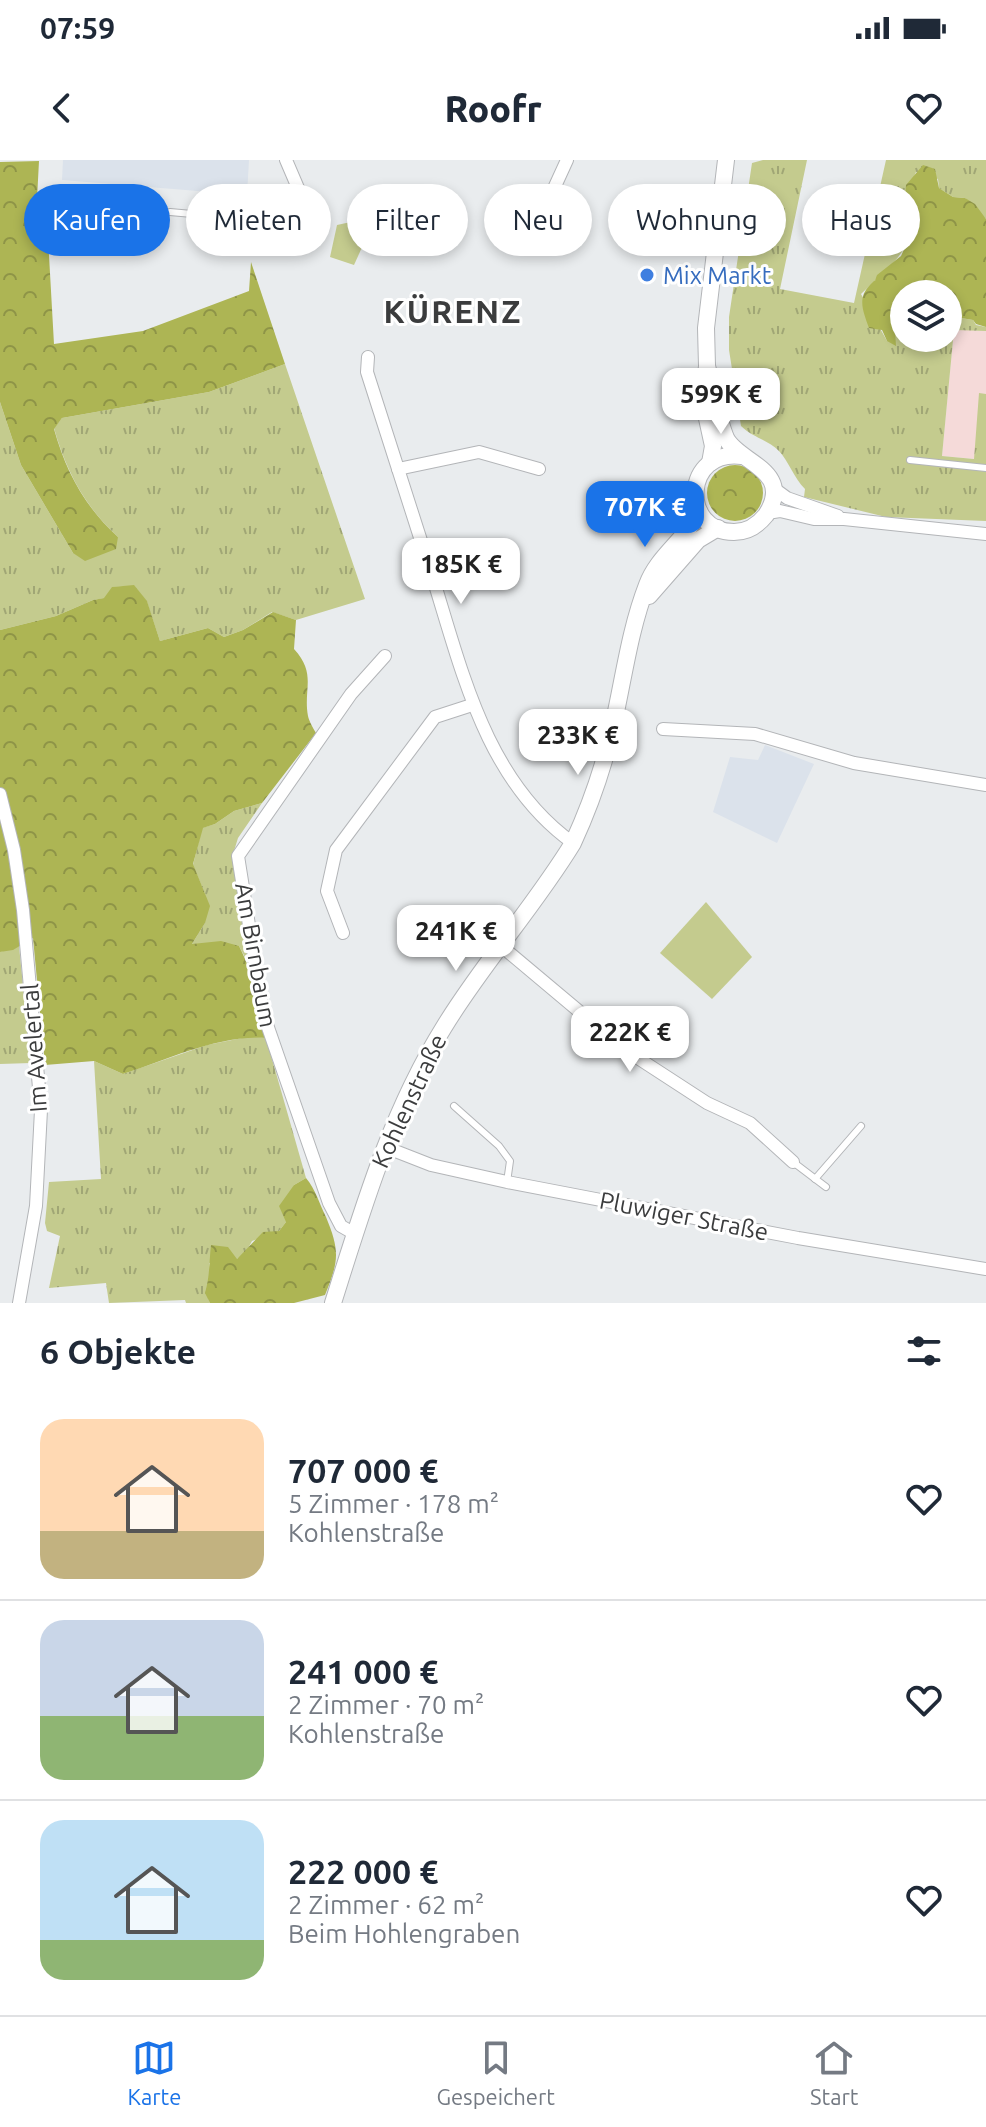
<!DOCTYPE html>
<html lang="de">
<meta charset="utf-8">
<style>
body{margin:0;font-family:Ubuntu,sans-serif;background:#f2f2f3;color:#1f2937;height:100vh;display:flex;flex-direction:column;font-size:30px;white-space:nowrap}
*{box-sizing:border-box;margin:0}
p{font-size:26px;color:#747a83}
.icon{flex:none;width:44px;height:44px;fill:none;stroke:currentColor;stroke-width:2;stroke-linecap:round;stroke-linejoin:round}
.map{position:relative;height:1143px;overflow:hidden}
.drawer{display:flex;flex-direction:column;background:#fff;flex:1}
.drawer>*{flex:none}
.hud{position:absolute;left:24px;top:24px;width:938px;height:72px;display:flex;gap:16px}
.tools{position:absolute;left:890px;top:120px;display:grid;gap:16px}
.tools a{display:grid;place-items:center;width:72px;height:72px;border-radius:50%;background:#fff;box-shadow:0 4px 12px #0003;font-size:40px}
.price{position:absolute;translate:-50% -68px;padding:0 18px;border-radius:16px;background:#fff;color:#222;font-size:26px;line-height:52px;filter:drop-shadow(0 2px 4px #0008)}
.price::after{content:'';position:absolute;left:50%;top:48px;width:24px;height:18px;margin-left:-12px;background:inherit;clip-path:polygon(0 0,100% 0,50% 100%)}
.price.active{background:#1a73e8;color:#fff}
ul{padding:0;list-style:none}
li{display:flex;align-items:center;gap:24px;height:200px;padding:0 40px}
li+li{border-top:2px solid #e0e1e3}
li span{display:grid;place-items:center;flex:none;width:224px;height:160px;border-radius:24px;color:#555}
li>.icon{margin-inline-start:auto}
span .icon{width:96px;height:96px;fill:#fffc;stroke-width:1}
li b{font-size:34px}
h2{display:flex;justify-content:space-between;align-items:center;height:96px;padding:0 40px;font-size:34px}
.pill{padding:0 28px;border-radius:36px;background:#fff;box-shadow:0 4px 12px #0003;font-size:28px;line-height:72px}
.pill.active{background:#1a73e8;color:#fff}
.status{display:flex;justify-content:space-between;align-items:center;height:56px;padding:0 40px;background:#fff;direction:ltr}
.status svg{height:22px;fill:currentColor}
header{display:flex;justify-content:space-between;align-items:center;height:104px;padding:0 40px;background:#fff;font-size:36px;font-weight:800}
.tabs{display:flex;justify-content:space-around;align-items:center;height:112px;border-top:2px solid #e0e1e3;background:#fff;font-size:22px;color:#747a83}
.tabs a{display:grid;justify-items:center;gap:4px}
.tabs .active{color:#1a73e8}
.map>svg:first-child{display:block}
.commercial{fill:#f5dad9}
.built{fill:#dbe2eb}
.grass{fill:url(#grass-tufts)}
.forest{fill:url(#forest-crowns)}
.park{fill:#c4cb8e}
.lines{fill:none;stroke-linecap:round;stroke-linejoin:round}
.service-casing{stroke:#b3b5b8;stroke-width:8}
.minor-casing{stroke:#b3b5b8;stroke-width:14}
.secondary-casing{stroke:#b3b5b8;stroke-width:18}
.service{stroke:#fff;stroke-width:6}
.minor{stroke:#fff;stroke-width:12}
.secondary{stroke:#fff;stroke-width:16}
.shop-dot{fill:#3f7fe0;stroke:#fff;stroke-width:3}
.labels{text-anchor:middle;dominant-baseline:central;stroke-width:6;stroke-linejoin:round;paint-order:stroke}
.shop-label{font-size:24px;fill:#366cbe;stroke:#fff;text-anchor:start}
.street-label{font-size:24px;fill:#3b3c3d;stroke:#fff}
.district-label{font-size:32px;font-weight:bold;letter-spacing:2px;fill:#3b3c3d;stroke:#fff}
</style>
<div class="status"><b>07:59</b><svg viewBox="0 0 49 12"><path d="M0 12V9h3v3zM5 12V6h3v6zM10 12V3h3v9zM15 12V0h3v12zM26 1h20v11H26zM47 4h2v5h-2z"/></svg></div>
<header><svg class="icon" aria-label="back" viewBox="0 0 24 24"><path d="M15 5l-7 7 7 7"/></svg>Roofr<svg class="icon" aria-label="heart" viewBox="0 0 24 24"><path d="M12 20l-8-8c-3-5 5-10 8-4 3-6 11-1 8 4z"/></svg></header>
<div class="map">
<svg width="986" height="1143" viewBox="0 0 986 1143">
<defs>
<pattern id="grass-tufts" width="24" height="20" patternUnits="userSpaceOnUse" patternTransform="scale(2)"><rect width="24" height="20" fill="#c4cb8e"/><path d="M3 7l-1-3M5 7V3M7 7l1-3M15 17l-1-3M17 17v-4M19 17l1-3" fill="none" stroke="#a0a675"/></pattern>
<pattern id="forest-crowns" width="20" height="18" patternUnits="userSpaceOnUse" patternTransform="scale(2)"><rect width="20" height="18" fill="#adb554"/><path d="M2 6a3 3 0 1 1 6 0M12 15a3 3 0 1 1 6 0" fill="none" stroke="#8e9447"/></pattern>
</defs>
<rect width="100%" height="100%" fill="#e9ecee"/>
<!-- commercial -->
<path class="commercial" d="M954,169L986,171V300L942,296Z"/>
<!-- built -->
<g class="built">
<path d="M63,0H249L247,35L62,20Z"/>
<path d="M765,585L814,604L777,683L713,652L730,597L758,600Z"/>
</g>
<!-- grass -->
<g class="grass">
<path d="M763,0H807L780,129L854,143L886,0H986V59L965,38L953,37L939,28L938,19L916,12L913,19L912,47L919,52L915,60L906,63L901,77L906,85C900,99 874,122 861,134L887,181L894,169L904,178H948V164L956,166L961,158L973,160L976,165L986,167V171L954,170L942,296L974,299L979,233L986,234V361L886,357L804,337L805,329C794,318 789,302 779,291C768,280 752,277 741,266L729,190V157L752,3Z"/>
<path d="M285,204L365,439L296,460L272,452L243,470L224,477L208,468L160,481L147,442L134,426L113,427L105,438L93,440L56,456L0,470V242L21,305L73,393L118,377C85,347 66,311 54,268L62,258L209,232Z"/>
<path d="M262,643L238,678L234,691L248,803L239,786L192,784L205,763V734L193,705L202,668L215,664L234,651Z"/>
<path d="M19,786L31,903L0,904V792Z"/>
<path d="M247,877L266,878L306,1018L294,1025L286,1062L279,1071L252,1081L246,1092L237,1099L209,1103C212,1118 203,1129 210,1143H186L185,1140L109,1143L106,1123L49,1128L60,1076L47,1071L45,1063L49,1022L101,1019L94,901L123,914L207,885Z"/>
</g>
<!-- forest -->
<g class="forest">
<path d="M39,1L37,39L46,42L54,184L143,171L249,131L251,102L285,204L209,232L62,258L54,269C66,312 85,347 118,377L116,389L85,401L73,393L21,305L0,242V2Z"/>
<path d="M923,5L935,9L939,28L953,37L965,38L975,44L986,59V167L976,164L973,160L961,158L956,166L948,164V134H904V178L917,179L909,184L907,179C901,177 899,173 895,170L896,186L887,181L882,170L869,168C863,151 857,138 870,125C878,116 873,126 877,115L901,96L906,85L900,68L915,60L919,52L905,40L906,25Z"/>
<circle cx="735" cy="333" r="28"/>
<path d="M134,425L147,441L160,481L208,468L224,477L243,470L273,452L296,460L294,489C317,514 303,529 308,556C309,561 313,568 316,573L262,643L234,651L215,664L203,668L193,704L210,746L205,763L192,784L221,781L239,786C254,814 257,847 266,878C217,875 170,899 123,914L94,901L45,905L33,778L13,790L0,792V470L56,456L93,440L104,438L112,427Z"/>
<path d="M306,1018C316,1030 319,1043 326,1057C340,1091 339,1101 325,1135L294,1143H210L205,1133C210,1116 209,1102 211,1085L228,1087L237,1099L263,1072L279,1071L286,1062L279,1046L294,1025Z"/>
</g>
<!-- park -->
<g class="park">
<path d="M360,60L373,63L354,105L330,97L337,65Z"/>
<path d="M706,742L752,797L712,839L660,793Z"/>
</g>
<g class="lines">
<defs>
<g id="service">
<path d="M170,52L258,60"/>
<path d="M910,300L986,308"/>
<path d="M454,946L499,986L510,1001L507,1022"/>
<path d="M793,1002L826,1027"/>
<path d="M815,1019L861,966"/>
</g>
<g id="minor">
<path d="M540,59L567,0"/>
<path d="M258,60L287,61L298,28L286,0"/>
<path d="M368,197L367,212C388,279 410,347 432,415C462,511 486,621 573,683"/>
<path d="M398,309L479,292L539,309"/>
<path d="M772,327L787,338L838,356"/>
<path d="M767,353L780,351L814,359H844L986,374"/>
<path d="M663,569L755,574L854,603L986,625"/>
<path d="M0,634L14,690L23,750L41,950L36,1046L19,1143"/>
<path d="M343,773L327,731L336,690L435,557L472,545"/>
<path d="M500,785L624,889L707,943L750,963L793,1002"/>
<path d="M385,987L431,1005L507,1022L798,1078L986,1109"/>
<path d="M355,1074L341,1066L329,1043L263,853L238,696L351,534L385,496"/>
</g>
<g id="secondary">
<path d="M707,206C713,229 717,256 726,278C738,303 795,310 766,355C758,365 747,372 734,372C680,372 683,288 742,296"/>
<path d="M710,303L713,286L703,240L707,206L706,168L726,0"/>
<path d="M649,436L698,380L718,368"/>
<path d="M333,1143C363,1048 391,952 444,867C483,803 534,747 573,683C591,644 605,603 614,561C624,516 630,469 647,425C658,395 687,379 699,351"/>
</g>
</defs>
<!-- service casing -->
<use href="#service" class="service-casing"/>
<!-- minor casing -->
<use href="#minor" class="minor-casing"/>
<!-- secondary casing -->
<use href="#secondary" class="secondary-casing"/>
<!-- service -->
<use href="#service" class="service"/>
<!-- minor -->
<use href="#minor" class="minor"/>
<!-- secondary -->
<use href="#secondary" class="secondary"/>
</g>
<!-- markers -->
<circle class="shop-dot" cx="647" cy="115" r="8"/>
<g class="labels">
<!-- shop labels -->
<g class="shop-label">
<text x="663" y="115">Mix Markt</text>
</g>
<!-- street labels -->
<g class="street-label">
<text transform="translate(256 795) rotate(80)">Am Birnbaum</text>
<text transform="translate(34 888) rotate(-94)">Im Avelertal</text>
<text transform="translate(409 941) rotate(-65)">Kohlenstraße</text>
<text transform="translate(684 1056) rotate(11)">Pluwiger Straße</text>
</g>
<!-- district labels -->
<g class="district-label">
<text x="453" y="151">KÜRENZ</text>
</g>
</g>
</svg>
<div class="tools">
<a><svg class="icon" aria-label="layers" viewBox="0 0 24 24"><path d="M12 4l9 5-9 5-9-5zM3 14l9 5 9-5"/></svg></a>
</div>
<b class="price" style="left:721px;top:276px">599K €</b>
<b class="price active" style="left:645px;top:389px">707K €</b>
<b class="price" style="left:461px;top:446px">185K €</b>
<b class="price" style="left:578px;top:617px">233K €</b>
<b class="price" style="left:456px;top:813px">241K €</b>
<b class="price" style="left:630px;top:914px">222K €</b>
<div class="hud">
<a class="pill active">Kaufen</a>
<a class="pill">Mieten</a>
<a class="pill">Filter</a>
<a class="pill">Neu</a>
<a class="pill">Wohnung</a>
<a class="pill">Haus</a>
</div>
</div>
<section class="drawer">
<h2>6 Objekte<svg class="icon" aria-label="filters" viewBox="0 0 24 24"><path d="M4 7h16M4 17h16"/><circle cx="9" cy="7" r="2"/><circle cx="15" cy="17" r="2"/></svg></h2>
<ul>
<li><span style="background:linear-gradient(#ffd9b3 70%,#c2b280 0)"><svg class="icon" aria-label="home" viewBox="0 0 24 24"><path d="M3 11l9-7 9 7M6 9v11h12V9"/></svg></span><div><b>707 000 €</b><p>5 Zimmer · 178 m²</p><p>Kohlenstraße</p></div><svg class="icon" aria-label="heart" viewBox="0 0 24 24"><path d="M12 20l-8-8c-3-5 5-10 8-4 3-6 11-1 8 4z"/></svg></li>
<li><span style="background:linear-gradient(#c9d6e8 60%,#8fb573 0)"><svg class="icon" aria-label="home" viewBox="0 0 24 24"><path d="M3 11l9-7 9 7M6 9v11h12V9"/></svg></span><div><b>241 000 €</b><p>2 Zimmer · 70 m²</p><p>Kohlenstraße</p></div><svg class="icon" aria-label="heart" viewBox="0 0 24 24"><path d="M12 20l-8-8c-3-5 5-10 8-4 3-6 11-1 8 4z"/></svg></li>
<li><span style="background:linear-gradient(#bfe0f5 75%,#8fb573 0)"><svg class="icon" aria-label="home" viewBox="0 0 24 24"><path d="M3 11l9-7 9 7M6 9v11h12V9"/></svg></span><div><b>222 000 €</b><p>2 Zimmer · 62 m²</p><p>Beim Hohlengraben</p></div><svg class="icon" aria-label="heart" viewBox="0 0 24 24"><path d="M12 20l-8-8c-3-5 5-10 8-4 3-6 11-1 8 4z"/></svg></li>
</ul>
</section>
<nav class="tabs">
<a class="active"><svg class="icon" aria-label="map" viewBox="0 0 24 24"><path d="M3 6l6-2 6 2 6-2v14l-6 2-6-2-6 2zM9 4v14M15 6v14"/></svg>Karte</a>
<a><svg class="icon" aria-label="saved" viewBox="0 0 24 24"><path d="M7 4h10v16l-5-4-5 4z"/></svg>Gespeichert</a>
<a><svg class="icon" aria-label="home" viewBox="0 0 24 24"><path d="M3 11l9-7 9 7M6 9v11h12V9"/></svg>Start</a>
</nav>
